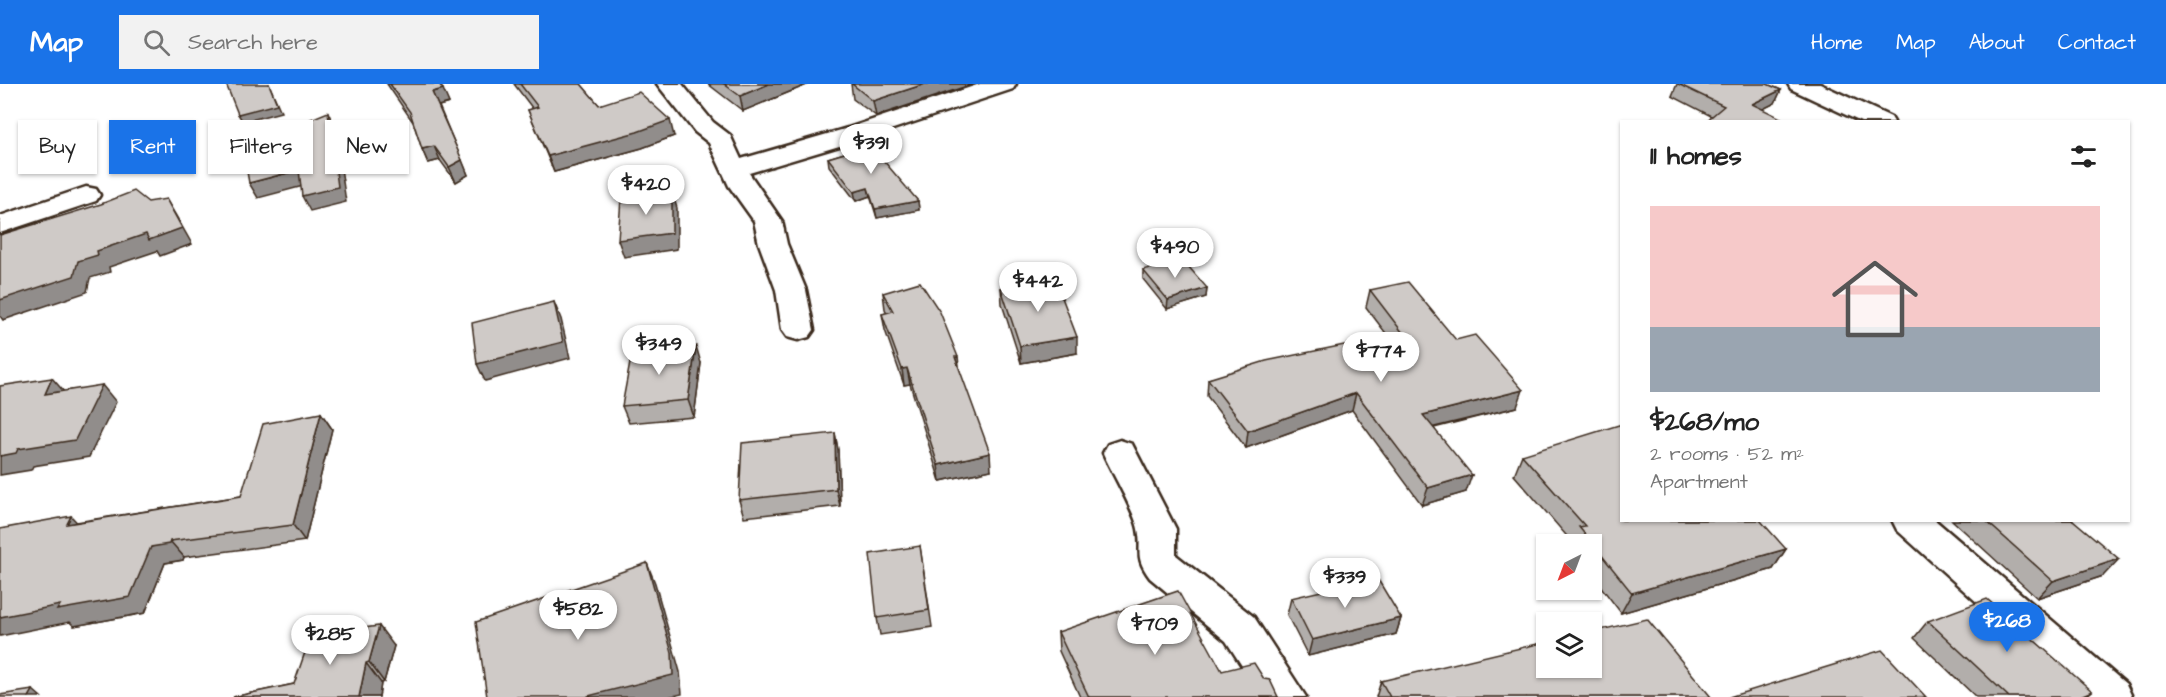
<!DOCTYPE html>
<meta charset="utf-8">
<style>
body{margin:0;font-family:"Architects Daughter",sans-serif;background:#f2f2f2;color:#222;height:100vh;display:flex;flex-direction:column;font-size:22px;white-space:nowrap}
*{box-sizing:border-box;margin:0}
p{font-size:20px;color:#767676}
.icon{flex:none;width:33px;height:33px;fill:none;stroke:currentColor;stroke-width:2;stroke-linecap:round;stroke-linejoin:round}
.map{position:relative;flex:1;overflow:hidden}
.sheet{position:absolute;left:1620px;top:36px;width:510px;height:402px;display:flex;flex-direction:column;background:#fff;border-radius:0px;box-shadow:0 2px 4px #0004}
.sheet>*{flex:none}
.hud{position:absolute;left:18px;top:36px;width:570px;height:54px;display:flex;gap:12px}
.needle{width:39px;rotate:222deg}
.fabs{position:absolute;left:1536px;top:450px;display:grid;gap:12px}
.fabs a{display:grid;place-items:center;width:66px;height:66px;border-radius:0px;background:#fff;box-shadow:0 2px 4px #0004;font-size:30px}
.price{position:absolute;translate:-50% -51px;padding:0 14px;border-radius:21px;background:#fff;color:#222;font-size:20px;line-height:39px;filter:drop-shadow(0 2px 3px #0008)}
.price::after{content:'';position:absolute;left:50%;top:36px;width:18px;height:14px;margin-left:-9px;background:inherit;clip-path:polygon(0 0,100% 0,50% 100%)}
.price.on{background:#1a73e8;color:#fff}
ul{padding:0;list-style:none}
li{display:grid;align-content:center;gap:12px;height:318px;padding:0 30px}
li span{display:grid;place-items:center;height:186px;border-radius:0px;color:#555}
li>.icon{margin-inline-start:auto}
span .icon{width:108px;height:108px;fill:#fffc;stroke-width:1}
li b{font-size:26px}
h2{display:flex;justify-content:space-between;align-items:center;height:72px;padding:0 30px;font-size:26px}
.pill{padding:0 21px;border-radius:0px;background:#fff;box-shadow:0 2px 4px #0004;font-size:21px;line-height:54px}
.pill.on{background:#1a73e8;color:#fff}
header{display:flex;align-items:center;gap:36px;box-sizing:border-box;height:84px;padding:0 30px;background:#1a73e8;color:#fff}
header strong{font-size:28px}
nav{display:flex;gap:33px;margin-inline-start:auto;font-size:21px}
.search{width:420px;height:54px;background:#f2f2f2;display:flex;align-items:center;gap:15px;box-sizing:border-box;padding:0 21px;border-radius:0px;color:#767676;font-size:22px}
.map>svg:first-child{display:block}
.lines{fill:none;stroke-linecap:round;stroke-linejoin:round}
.minor-casing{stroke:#3b2a1e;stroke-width:5}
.minor{fill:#fff;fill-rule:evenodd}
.wall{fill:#b2aeab;stroke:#3b2a1e;stroke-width:1.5}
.shaded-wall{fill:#918d8b;stroke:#3b2a1e;stroke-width:1.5}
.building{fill:#cfcac7;stroke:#3b2a1e;stroke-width:1.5}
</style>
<header>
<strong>Map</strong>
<div class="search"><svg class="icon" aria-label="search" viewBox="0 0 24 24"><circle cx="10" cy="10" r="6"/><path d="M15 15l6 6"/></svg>Search here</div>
<nav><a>Home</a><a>Map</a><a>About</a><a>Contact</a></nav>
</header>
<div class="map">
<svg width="2166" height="613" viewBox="0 0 2166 613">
<rect width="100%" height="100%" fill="#fff"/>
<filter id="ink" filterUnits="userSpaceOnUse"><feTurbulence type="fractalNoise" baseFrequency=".0167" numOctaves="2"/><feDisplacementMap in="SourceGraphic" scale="12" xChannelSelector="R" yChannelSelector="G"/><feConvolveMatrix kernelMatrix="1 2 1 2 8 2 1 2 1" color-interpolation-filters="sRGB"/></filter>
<g filter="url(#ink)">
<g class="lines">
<defs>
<g id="minor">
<path d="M657,0H682L713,38L730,51L741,75L848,44L980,0H1016L1013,5L866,54L749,89L782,137L787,160L806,206L814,246L809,253L798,256L787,253L782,246L776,206L759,160L754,137L729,102L709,59L695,48Z"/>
<path d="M1788,0H1820L1891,33L1894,38H1861L1791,5Z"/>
<path d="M86,103L96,105L100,111L96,117L0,149V132Z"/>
<path d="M1120,356L1132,360L1176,445V471L1254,533L1306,613H1262L1226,557L1150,494C1133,471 1143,468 1138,445C1135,428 1111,387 1103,369L1108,360Z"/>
<path d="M1892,436H1935L2126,600L2132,613H2082L1897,446Z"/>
</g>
</defs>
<!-- minor casing -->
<use href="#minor" class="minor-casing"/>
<!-- minor -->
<use href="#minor" class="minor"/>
</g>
<!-- wall -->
<g class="wall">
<path d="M387,0H439L449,19L439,22L468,91L456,98L440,76L428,79L422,65L413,38Z"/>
<path d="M514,0H581L599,21L674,52L642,64L554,88L528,26L533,25Z"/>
<path d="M708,0H809L743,27Z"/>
<path d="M851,0H973L876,32L853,15Z"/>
<path d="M1677,0H1767L1781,6L1775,19L1763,25L1711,32L1672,12Z"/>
<path d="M851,52L918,117L919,126L877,134L870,112L856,117L829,82L828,74L854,66Z"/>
<path d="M1143,186L1207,204L1206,213L1167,225L1143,195Z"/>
<path d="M1001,204L1077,269L1021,279L1002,220Z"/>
<path d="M1370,206L1456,256L1517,323L1434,344L1466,408L1422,421L1352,326L1246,364L1207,312L1208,295L1388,252L1366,223Z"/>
<path d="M883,209L959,285L991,386L940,397L910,300L904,301L885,246L882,230L887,229L885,225Z"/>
<path d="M701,279L694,333L629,339L622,322Z"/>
<path d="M321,329L332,345L305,457L184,473L183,476L165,479L145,529L74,542L70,538L77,438L241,412Z"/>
<path d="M835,349L838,366L840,422L744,433L739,416Z"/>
<path d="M1522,371L1786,465L1773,485L1621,529L1592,491V460H1571L1572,458L1514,391Z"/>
<path d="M1952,436H2073L2103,492L2037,514Z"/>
<path d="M920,462L932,543L880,551L877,534Z"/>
<path d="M1291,514L1401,534L1396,550L1308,572L1287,531Z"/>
<path d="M1928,537L2092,607L2085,613H1976L1914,554Z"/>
<path d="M1058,548L1222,587L1264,595L1278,613H1080L1059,567Z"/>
<path d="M394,562L384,598L381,599L379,613H233L294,600Z"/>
<path d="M1381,597L1711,613H1376Z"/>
</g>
<!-- shaded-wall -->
<g class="shaded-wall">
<path d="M269,0L281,28L243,38L238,30Z"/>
<path d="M769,0H809L743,27L740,12Z"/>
<path d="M925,0H973L876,32L873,17Z"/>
<path d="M443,5L449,19L438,22L432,8Z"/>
<path d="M1781,6L1775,19L1747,33L1752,20Z"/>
<path d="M328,28L335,43L346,118L310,127L302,112Z"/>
<path d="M670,36L674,52L642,64L554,88L548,72Z"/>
<path d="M434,62L440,76L428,79L422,65Z"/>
<path d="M462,76L468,91L456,98L449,83Z"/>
<path d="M299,86L307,101L258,114L249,99Z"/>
<path d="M868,104L870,112L856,117L854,108Z"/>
<path d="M672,108L677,124V165L624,173L618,156Z"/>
<path d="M166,115L176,132L192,160L160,172L157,167L109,183L110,188L90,194L87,208L3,236L0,232V216L78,177L97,167Z"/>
<path d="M918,117L919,126L877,134L875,125Z"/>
<path d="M1207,204L1206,213L1167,225L1168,216Z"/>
<path d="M554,218L561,235L570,274L485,297L477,280Z"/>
<path d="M1077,253V269L1021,279L1020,262Z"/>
<path d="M696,262L701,279L694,333L688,316Z"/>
<path d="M955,273H958L960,289Z"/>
<path d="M907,284L910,300L904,301L902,285Z"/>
<path d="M52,294L66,310H45Z"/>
<path d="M102,301L116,318L89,373L33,382L31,386L0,391V372Z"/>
<path d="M1523,306L1517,323L1418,347L1423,331Z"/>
<path d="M1356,309L1352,326L1246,364L1248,347Z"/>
<path d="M321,329L332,345L305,457L293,441Z"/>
<path d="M835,349L838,366L840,422L836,405Z"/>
<path d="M990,369L991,386L940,397L938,381Z"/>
<path d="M1472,391L1466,408L1422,421L1428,404Z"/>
<path d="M71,432L86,448L67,440Z"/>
<path d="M170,457L184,473L183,476L165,479L145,529L74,542L70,538L0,552V533L151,463Z"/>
<path d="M1786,465L1773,485L1621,529L1632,509Z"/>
<path d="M2119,475L2103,492L2037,514L2053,497Z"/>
<path d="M647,479L655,499L680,588L682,610L668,613H588Z"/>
<path d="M1401,534L1396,550L1308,572L1312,556Z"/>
<path d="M379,542L394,562L384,598L369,578Z"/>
<path d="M366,579L381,599L379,613H359Z"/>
<path d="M33,606L41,613H29Z"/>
<path d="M2092,607L2085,613H2078Z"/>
</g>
<!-- building -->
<g class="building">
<path d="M226,0H269L277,20L238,30Z"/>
<path d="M390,0H439L443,5L432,8L462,76L449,83L434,62L422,65L410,28Z"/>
<path d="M520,0H581L599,21L639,8L670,36L637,48L548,72L528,26L538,23Z"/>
<path d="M724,0H769L740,12Z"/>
<path d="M852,0H925L873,17Z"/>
<path d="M1678,0H1767L1781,6L1752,20L1789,38H1705L1724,22Z"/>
<path d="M328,28L338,103L302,112L299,86L249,99L243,65L251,63L250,60Z"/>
<path d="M860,49L918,117L875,125L868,104L854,108L828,74L855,66L851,52Z"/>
<path d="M134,107L148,118L166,115L182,144L149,156L146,150L97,167L98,171L78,177L74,192L0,216V151L101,120Z"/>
<path d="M672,108V149L618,156L621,115Z"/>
<path d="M1182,175L1207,204L1168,216L1143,186Z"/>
<path d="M1055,195L1077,253L1020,262L1001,204Z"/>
<path d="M920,198L940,228L958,273H955L990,369L938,381L907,284L902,285L882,230L893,227L883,209Z"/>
<path d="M1408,198L1456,256L1475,251L1523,306L1423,331L1472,391L1428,404L1356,309L1248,347L1208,295L1266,277L1403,249L1370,206Z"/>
<path d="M554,218L563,258L477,280L472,239Z"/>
<path d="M696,262L688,316L622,322L632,268Z"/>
<path d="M52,294L45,310L102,301L75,356L18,365L16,369L0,372V302Z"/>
<path d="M321,329L293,441L170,457L169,460L151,463L130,513L57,526L60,521L0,533V445L71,432L67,440L241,412L263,340Z"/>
<path d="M1622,340V436H1760L1786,465L1632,509L1579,443L1585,442L1522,371Z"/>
<path d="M835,349L836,405L739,416L742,359Z"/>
<path d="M1985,436H2073L2119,475L2053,497Z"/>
<path d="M920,462L929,526L877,534L870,470Z"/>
<path d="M647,479L672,569L673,591L588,612V613H487L476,538Z"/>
<path d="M1377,494L1401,534L1312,556L1291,514Z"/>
<path d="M1178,507L1222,587L1254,579L1264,595L1270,596L1278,613H1089L1058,548Z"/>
<path d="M1987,515L2092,607L2078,613H2009L1928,537Z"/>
<path d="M1647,535L1711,613H1390L1381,597L1546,558V584H1592V548Z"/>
<path d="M379,542L369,578L366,579L359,613H233L294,600L311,551Z"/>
<path d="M1882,566L1926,613H1729Z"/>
<path d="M33,606L29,613H0V611Z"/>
</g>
</g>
</svg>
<div class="fabs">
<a><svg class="needle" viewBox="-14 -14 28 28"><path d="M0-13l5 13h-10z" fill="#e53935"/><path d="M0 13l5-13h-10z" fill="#767676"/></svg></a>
<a><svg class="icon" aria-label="layers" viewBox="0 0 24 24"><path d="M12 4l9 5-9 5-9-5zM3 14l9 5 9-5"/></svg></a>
</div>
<b class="price" style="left:871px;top:91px">$391</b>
<b class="price" style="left:646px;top:132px">$420</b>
<b class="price" style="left:1175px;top:195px">$490</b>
<b class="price" style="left:1038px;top:229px">$442</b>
<b class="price" style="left:659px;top:292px">$349</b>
<b class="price" style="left:1381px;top:299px">$774</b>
<b class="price" style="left:1345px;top:525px">$339</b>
<b class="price" style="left:578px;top:557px">$582</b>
<b class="price on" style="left:2007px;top:569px">$268</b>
<b class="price" style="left:1155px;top:572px">$709</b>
<b class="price" style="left:330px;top:582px">$285</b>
<div class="hud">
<a class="pill">Buy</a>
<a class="pill on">Rent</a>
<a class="pill">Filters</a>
<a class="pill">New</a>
</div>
<section class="sheet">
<h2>11 homes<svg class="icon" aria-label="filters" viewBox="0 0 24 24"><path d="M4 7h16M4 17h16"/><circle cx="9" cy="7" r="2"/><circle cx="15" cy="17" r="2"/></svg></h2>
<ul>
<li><span style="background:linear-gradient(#f6c9c9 65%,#9aa5b1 0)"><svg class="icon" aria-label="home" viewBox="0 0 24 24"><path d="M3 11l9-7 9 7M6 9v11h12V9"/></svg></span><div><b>$268/mo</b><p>2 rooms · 52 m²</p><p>Apartment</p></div></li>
</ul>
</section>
</div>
